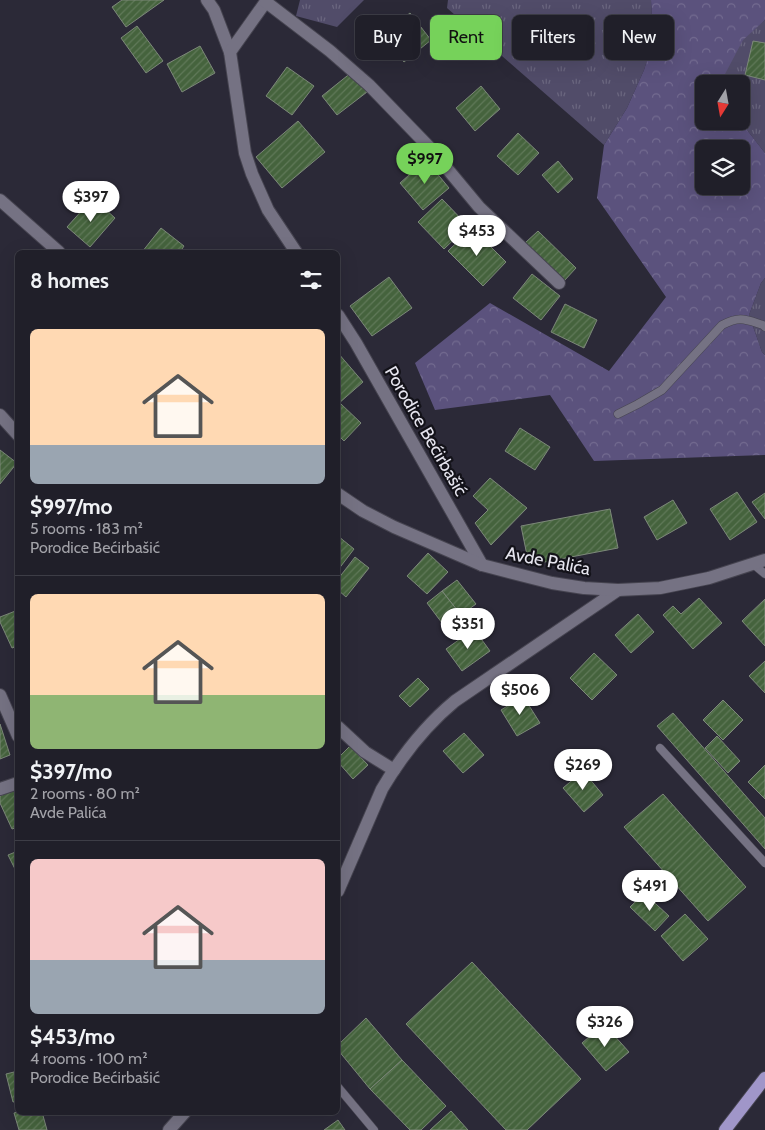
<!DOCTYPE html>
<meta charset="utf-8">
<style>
body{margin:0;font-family:Cabin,sans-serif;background:#282731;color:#f1f3f6;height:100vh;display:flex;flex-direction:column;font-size:19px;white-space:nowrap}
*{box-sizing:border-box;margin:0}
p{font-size:16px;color:#a2a2a8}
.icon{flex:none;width:28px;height:28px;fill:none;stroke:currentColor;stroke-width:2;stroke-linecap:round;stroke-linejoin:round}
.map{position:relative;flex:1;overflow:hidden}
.side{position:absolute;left:15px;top:250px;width:325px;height:865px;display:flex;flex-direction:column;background:#201f29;border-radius:8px;box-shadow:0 5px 20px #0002,0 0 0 1px #3d3d46}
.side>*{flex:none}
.guide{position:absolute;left:355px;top:15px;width:335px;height:45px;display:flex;gap:10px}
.needle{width:32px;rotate:191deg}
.fabs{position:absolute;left:695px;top:75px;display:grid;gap:10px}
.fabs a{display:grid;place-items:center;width:55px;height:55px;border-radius:8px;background:#201f29;box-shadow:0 5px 20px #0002,0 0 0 1px #3d3d46;font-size:25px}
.price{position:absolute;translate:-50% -42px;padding:0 11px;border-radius:18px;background:#fff;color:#222;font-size:16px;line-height:32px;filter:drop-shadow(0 1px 2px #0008)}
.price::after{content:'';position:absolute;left:50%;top:30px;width:15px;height:11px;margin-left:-8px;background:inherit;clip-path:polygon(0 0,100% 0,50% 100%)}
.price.on{background:#76d25a;color:#111}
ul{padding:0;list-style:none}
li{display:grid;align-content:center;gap:10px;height:265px;padding:0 15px}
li+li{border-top:1px solid #3d3d46}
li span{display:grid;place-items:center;height:155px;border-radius:8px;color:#555}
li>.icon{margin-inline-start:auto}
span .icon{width:90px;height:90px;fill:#fffc;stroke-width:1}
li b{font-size:21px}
h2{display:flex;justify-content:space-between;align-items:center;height:60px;padding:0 15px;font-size:21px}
.tag{padding:0 18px;border-radius:8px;background:#201f29;box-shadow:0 5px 20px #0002,0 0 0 1px #3d3d46;font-size:18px;line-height:45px}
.tag.on{background:#76d25a;color:#111}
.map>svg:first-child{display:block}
.grass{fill:url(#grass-tufts)}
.forest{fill:url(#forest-crowns);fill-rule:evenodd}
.building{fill:url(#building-hatch);stroke:#7c8879}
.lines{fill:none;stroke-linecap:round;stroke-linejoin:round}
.lane-casing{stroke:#464450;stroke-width:9}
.street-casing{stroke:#464450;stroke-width:14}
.secondary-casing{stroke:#464450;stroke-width:14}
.primary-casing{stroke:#464450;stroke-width:14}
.lane{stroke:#757283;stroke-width:8}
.street{stroke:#757283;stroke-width:12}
.secondary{stroke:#757283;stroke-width:12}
.primary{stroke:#a096c9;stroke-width:12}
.labels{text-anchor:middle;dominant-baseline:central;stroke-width:4.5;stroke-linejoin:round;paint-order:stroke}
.street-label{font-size:18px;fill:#e6e5ef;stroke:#131219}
</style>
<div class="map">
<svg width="765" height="1130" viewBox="0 0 765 1130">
<defs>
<pattern id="grass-tufts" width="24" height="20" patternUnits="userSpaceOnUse" patternTransform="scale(1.25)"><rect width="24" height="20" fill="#514c69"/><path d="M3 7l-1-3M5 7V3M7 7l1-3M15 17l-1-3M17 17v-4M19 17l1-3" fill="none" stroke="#6a667f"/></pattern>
<pattern id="forest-crowns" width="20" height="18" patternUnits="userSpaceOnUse" patternTransform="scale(1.25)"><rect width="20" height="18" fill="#5b527d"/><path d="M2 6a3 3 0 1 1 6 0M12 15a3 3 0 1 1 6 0" fill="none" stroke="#736b90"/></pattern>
<pattern id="building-hatch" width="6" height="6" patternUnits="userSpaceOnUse" patternTransform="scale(1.25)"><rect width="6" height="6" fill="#45633d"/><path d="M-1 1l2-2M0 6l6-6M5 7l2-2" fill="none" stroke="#607959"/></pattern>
</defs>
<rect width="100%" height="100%" fill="#2b2937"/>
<!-- grass -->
<g class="grass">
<path d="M300,0H364L337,27L296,16Z"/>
<path d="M448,0H651L653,41L644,70L627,108L604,145L447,8Z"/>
<path d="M765,20V153L747,130L744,98L741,95V84H732L724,74L742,40Z"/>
<path d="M765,278V355L762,352L749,315L761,283Z"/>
</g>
<!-- forest -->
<path class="forest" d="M651,0H765V20L743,40L725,74L732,84H704V121H741V95L744,98L747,130L765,153V278L761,283L749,315L762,352L765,355V455L594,461L550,395L435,410L415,363L490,303L609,371L666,297L597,198L604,145L627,108L644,70L653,41ZM704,149H741V186H704Z"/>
<!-- building -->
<g class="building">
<path d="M122,0H164L126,27L112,7Z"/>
<path d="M410,13L431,40L404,62L382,35Z"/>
<path d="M137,26L163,61L146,73L121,38Z"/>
<path d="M753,41L765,43V80L745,75Z"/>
<path d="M200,46L215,73L182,92L167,64Z"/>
<path d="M287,67L314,86L292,115L266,96Z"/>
<path d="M352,72L367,92L337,115L322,96Z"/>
<path d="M481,86L500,109L475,131L456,108Z"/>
<path d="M298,121L325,152L282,188L256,157Z"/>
<path d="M518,133L539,153L518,175L497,156Z"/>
<path d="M426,160L449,188L423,210L400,183Z"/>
<path d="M558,161L573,179L558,193L542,175Z"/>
<path d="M93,198L115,218L90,247L67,227Z"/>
<path d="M442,199L468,226L444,249L418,222Z"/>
<path d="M161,228L184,246L180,252H142Z"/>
<path d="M472,228L506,262L483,286L448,251Z"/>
<path d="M538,231L576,268L564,281L525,243Z"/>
<path d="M532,274L560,296L541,320L513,298Z"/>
<path d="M389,277L412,308L372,336L350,306Z"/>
<path d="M565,304L597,320L584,348L551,332Z"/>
<path d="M338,353L363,382L338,404Z"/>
<path d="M341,404L361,423L344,441L338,435V407Z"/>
<path d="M520,428L550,447L535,470L505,451Z"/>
<path d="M0,450L17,463L0,484Z"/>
<path d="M490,478L527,508L491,545L475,523L488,510L473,496Z"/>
<path d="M737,492L757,522L730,540L710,509Z"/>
<path d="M765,493V519L752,502Z"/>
<path d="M673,500L687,523L657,540L644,517Z"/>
<path d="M610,509L618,548L529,565L521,526Z"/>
<path d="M338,536L354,549L338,570Z"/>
<path d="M428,553L448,572L427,594L407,576Z"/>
<path d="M355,557L369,568L346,597L338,590V579Z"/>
<path d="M457,580L476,604L461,615L442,591Z"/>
<path d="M442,591L461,615L445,627L427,603Z"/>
<path d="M699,598L722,623L693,649L663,615L673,606L681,614Z"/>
<path d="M765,599V646L742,621Z"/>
<path d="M18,610V646L12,648L0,622V617Z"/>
<path d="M638,614L654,632L631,653L615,635Z"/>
<path d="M474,629L490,651L462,671L446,649Z"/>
<path d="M594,653L617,675L592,700L570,678Z"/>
<path d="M765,661V693L749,676Z"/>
<path d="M418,678L429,689L410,707L399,696Z"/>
<path d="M523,696L540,723L517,736L501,710Z"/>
<path d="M723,700L743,720L723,740L703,720Z"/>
<path d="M673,713L765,818V849L657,726Z"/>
<path d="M0,724L10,755L0,759Z"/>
<path d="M464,733L484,755L463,773L443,751Z"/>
<path d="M717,736L740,761L728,773L705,748Z"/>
<path d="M350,746L368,765L353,779L338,762V758Z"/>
<path d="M765,765V799L748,782Z"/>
<path d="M583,771L603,795L584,812L563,788Z"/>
<path d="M18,788V827L12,829L0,803V796Z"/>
<path d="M663,794L746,887L708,921L624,827Z"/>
<path d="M18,851V875L8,855Z"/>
<path d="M644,893L669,916L655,931L630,907Z"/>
<path d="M685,914L708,939L683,961L661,936Z"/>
<path d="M472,962L581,1079L527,1130H506L406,1024Z"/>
<path d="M366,1018L402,1060L370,1089L338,1050V1045Z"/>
<path d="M604,1024L629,1052L606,1071L582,1043Z"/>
<path d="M402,1060L446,1106L421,1130H410L370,1089Z"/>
<path d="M18,1071V1101L13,1102L6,1074Z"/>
<path d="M451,1111L468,1130H430Z"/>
<path d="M18,1112H42L47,1130H19L14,1113Z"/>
<path d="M338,1120L345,1130H324Z"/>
</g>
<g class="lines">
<defs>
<g id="lane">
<path d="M618,414L638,404L662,390L722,325C740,316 744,319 763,325L765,327"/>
<path d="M753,564L765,574"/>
<path d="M660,748L765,863"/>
<path d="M338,1087L374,1130"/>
</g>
<g id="street">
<path d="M207,0L214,10L230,52"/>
<path d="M267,0L230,52L245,153L252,174L268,210L296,252"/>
<path d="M266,2L330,51L369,85L430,148L479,207L559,283"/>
<path d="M338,315L356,343L482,565"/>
<path d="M0,415L18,435"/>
<path d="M0,695L18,736"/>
<path d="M338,727L365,752L394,770"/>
<path d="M0,789L18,783"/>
<path d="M338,891L382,789C401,757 426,725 455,701L618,590"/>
<path d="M169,1130L185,1112"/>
</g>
<g id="secondary">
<path d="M0,200L59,252"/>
<path d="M338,494L363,511L394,527L482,565L552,583L584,588L618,590L660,588L709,578L765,560"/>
</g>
<path id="primary" d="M725,1130L765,1078"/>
</defs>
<!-- lane casing -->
<use href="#lane" class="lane-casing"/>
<!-- street casing -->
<use href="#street" class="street-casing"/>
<!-- secondary casing -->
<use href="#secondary" class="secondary-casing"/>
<!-- primary casing -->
<use href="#primary" class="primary-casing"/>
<!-- lane -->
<use href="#lane" class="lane"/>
<!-- street -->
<use href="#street" class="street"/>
<!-- secondary -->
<use href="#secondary" class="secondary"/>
<!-- primary -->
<use href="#primary" class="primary"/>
</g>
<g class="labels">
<!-- street labels -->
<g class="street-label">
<text transform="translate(426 431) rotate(60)">Porodice Bećirbašić</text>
<text transform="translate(548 561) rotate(11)">Avde Palića</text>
</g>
</g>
</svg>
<div class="fabs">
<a><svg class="needle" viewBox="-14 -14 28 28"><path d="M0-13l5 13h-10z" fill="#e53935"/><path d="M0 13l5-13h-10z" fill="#a2a2a8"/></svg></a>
<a><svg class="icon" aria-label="layers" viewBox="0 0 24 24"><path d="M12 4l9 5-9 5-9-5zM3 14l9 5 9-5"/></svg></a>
</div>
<b class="price on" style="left:425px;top:185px">$997</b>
<b class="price" style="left:91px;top:223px">$397</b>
<b class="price" style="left:477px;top:257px">$453</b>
<b class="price" style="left:468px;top:650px">$351</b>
<b class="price" style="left:520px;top:716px">$506</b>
<b class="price" style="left:583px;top:791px">$269</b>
<b class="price" style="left:650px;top:912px">$491</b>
<b class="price" style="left:605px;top:1048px">$326</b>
<div class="guide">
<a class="tag">Buy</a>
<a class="tag on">Rent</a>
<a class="tag">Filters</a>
<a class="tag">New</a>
</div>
<section class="side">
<h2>8 homes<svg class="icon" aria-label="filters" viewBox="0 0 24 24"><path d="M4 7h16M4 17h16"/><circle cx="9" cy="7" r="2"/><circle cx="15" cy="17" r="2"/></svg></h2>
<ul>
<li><span style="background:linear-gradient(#ffd9b3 75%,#9aa5b1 0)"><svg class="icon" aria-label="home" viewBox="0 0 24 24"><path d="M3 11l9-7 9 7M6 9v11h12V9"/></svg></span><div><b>$997/mo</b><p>5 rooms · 183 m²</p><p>Porodice Bećirbašić</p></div></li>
<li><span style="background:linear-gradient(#ffd9b3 65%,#8fb573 0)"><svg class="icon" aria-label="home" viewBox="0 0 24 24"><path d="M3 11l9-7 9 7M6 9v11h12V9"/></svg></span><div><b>$397/mo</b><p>2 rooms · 80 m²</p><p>Avde Palića</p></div></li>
<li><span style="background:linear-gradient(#f6c9c9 65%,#9aa5b1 0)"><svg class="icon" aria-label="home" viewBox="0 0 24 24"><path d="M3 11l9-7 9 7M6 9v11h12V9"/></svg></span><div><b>$453/mo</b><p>4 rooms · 100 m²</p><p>Porodice Bećirbašić</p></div></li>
</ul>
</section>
</div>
